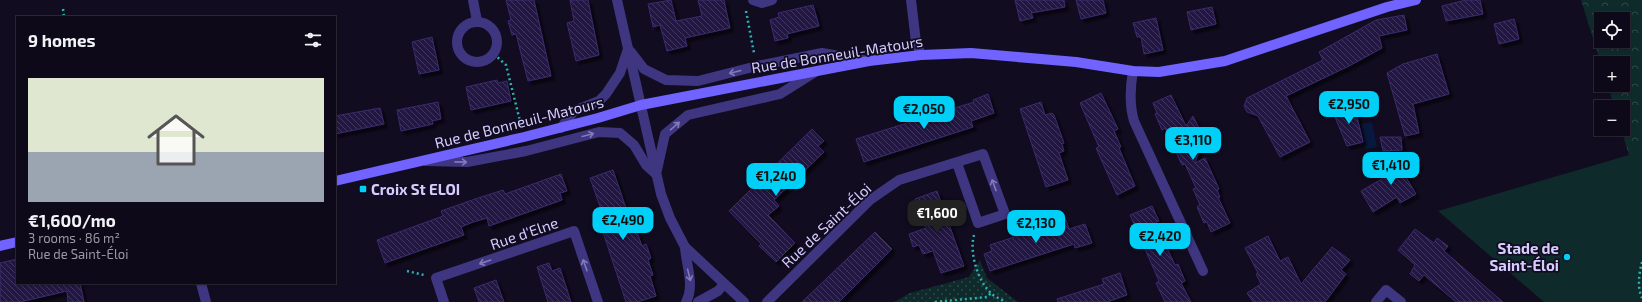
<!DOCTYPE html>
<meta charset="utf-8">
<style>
body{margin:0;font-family:"Exo 2",sans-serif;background:#1b1725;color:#f1f3f6;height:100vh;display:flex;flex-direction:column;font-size:15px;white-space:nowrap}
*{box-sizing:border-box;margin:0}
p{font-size:13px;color:#9a9aa2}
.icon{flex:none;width:22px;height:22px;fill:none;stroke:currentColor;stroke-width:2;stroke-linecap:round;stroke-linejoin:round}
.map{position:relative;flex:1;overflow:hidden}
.panel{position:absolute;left:16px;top:16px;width:320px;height:268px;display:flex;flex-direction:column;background:#0d0918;border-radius:0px;box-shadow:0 1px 3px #0004,0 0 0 1px #2d2a37}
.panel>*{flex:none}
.tools{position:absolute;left:1594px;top:12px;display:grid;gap:8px}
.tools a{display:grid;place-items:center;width:36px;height:36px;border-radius:0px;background:#0d0918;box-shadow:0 1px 3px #0004,0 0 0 1px #2d2a37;font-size:20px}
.price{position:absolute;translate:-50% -34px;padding:0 9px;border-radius:8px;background:#00cff7;color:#111;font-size:13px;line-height:26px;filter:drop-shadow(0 1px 2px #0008)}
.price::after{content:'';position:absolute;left:50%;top:24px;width:12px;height:9px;margin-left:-6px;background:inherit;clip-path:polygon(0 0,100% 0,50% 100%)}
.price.on{background:#222;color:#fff}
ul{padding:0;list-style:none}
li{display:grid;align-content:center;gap:8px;height:212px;padding:0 12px}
li span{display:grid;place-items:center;height:124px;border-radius:0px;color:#555}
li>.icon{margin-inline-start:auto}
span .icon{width:72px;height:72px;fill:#fffc;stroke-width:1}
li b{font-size:17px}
h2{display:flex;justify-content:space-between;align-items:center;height:48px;padding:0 12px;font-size:17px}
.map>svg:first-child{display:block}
.grass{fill:url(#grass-dots)}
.forest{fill:url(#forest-crowns);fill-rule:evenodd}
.pitch{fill:#0f2a2a}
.water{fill:#08183e}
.building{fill:url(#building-back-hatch);stroke:#3b2a6e;filter:url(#shadow)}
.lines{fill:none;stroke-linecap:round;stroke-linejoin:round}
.path{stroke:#2bb4b4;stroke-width:2.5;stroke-dasharray:2 3;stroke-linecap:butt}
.minor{stroke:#3e3680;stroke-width:10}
.secondary{stroke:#7063ff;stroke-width:10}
.oneway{stroke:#827ab9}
.poi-dot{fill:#00cff7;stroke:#110c20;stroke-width:1.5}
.labels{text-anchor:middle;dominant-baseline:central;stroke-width:3.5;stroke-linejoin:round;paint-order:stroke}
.street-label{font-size:15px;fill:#d5ccff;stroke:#110c20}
.poi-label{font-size:15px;font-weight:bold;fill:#d5ccff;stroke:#110c20;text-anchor:start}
</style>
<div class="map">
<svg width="1642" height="302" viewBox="0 0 1642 302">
<defs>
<pattern id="grass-dots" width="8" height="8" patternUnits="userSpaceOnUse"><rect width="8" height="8" fill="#0f2a2a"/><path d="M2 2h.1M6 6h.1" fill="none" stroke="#31484a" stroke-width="1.8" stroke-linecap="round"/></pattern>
<pattern id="forest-crowns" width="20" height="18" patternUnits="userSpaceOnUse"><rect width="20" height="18" fill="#0f2a2a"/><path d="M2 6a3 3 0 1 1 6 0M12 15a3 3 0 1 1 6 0" fill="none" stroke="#31484a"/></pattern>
<pattern id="building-back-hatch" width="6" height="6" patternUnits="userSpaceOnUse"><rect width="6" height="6" fill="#231842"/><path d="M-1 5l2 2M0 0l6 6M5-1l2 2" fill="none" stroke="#42385e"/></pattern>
<filter id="shadow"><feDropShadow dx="3.5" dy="3.5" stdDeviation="1" flood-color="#0009"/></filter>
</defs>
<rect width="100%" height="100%" fill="#110c20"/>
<!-- grass -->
<path class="grass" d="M980,260L987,278L1018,302H894L910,293L969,277Z"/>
<!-- forest -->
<path class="forest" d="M1581,0H1642V155H1629L1621,129H1623V107H1614L1608,85H1623V63L1601,64ZM1601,19H1623V41H1601Z"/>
<!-- pitch -->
<path class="pitch" d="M1629,155H1642V302H1544L1438,211Z"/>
<!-- water -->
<path class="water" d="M1372,122L1377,147L1365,149L1361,124Z"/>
<!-- building -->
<g class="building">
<path d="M506,0H534L551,76L528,81L516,34L512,35L508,21L511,20Z"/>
<path d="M570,0H588L599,55L576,61L567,23L574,21Z"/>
<path d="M671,0L676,21L702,16L698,0H724L730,28L685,38L687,46L667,51L660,25L653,27L648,4Z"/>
<path d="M1015,0H1064L1065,7L1031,13L1033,18L1020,21Z"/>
<path d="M1076,0H1103L1106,13L1081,19Z"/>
<path d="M1466,0H1480L1483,14L1446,21L1442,6Z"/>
<path d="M813,5L819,26L787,34L788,38L775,41L770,20L779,17L778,13Z"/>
<path d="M1212,7L1216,24L1191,30L1187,12Z"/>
<path d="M1404,15L1407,30L1379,36L1382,48L1349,66L1286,96L1310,142L1280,157L1258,116L1247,112L1244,106L1247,98L1323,60L1319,52L1376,20Z"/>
<path d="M1156,18L1163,50L1144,54L1141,37H1137L1133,23Z"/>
<path d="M1514,19L1519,39L1499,44L1494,24Z"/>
<path d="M432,37L439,70L419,74L412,42Z"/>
<path d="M1437,54L1449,94L1413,104L1419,133L1405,136L1387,73L1403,64Z"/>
<path d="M497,80L498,83L507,81L511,101L471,110L466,87Z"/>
<path d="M1101,93L1118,129L1114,131L1121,147L1119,148L1135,186L1117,195L1096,148L1099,147L1080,103Z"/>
<path d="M988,94L994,113L971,121L973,127L864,162L856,139L974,102L973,100Z"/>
<path d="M1171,95L1186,126L1193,116L1204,138L1195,163L1205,158L1219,189L1217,190L1220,197H1218L1230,223L1211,232L1207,222L1204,223L1197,207L1200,205L1193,189L1196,188L1185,164L1182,165L1165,128L1162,130L1155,114L1157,113L1153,103Z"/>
<path d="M438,102L441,119L432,121L433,124L401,131L397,110Z"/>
<path d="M1041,102L1045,115L1052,113L1054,115L1064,143L1062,144L1064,151L1059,153L1068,180L1046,187L1020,109Z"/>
<path d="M1354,104L1363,142L1347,146L1332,110Z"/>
<path d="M380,108L384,124L335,134V116Z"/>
<path d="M812,129L824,141L818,146L824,152L774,200L779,206L768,215L795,243L776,262L759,246L761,244L729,211Z"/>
<path d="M1380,137H1401L1402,150L1383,151Z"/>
<path d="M1391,157L1420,165L1404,174L1416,194L1400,203L1397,197L1373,212L1361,191L1387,176Z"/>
<path d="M613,170L629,217L632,219L642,246L646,244L651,258L648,260L653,275L650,276L656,296L637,302H626L601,226L600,220L604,218L590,178Z"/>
<path d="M561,174L567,191L560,193L562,200L489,226L487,218L473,222L461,227L464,235L385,263L377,240L443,216L441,211L475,199L503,190L505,194Z"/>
<path d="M937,191L964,266L941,273L933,251L923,254L919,245L913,247L909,234L926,228L915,199Z"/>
<path d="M1152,206L1159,221L1156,222L1160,233L1175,265L1178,264L1185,281L1181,283L1191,302H1165L1156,283L1159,281L1130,215Z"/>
<path d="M1066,220L1069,229L1085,224L1092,243L1075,248L1074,244L990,271L984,254L992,251L990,245Z"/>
<path d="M1415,229L1434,243L1437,238L1448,246L1444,251L1503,302H1456L1424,275L1419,281L1410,274L1415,265L1398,250Z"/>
<path d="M875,232L892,249L839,302H802Z"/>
<path d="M1268,236L1280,261L1288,257L1301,284L1332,247L1350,260L1341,270L1346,274L1325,302H1253L1247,293L1261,284L1256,274L1258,273L1245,248Z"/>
<path d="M17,259V283H80L84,302H68L67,291L20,302H0V263Z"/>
<path d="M549,263L552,271L560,268L571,302H548L537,267Z"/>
<path d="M1120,273L1127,295L1107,302H1058L1057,299L1104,284L1102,279Z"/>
<path d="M496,280L504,302H479L474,288Z"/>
</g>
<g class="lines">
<!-- path -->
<g class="path">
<path d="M63,9L64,17"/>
<path d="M746,11L754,53"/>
<path d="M494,54L506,65L521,125"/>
<path d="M974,235C969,253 978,282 992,294C995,297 1001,299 1005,302"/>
<path d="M1642,262C1639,274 1637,287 1642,298"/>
<path d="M407,271L424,275"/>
<path d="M935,302L987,297L991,293"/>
</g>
<!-- minor -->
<g class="minor">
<path d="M473,0L477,21"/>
<path d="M617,0L661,194L670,218L685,247L744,302"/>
<path d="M753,0L762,3L772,0"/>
<path d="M911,0L916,42L921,55"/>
<circle cx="477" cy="42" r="20"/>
<path d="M631,52L644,69L666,80L698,81L757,66L822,53L868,61"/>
<path d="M1133,71C1130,88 1129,104 1134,121L1203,271"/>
<path d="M561,128L574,111L599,101L606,94L620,73L628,49"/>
<path d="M426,161L467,162L526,151L599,132L620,133L634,145L646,165L656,174"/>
<path d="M657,170L665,134L688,115L780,94L815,72"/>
<path d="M685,247C686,265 695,285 686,302"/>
<path d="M201,283L206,302"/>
<path d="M444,302L436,278L574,231L598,302"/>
<path d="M698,302L718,291L724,284"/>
<path d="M767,302L870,200L899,180L983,154L1005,214L978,223L957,163"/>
<path d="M1376,302L1386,290L1401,302"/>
</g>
<!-- secondary -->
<g class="secondary">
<path d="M335,181L524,137L598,118L641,105L869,61L921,55L971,53L1076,62L1133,71L1159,72L1225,61L1387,7L1416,0"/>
<path d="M0,246L17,242"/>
</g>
</g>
<!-- one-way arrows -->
<defs><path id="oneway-shaft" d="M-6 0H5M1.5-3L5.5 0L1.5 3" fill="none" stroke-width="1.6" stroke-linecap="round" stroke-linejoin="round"/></defs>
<g class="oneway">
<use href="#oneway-shaft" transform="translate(735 72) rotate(166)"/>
<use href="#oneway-shaft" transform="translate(675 126) rotate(-41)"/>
<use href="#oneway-shaft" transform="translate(588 135) rotate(-15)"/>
<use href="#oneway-shaft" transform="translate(461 162) rotate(1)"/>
<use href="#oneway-shaft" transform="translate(994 185) rotate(-110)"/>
<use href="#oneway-shaft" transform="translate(485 262) rotate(161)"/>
<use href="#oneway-shaft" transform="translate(585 265) rotate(-109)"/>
<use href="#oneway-shaft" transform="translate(689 275) rotate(76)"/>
</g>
<!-- markers -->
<g class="poi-dot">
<rect x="359" y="185" width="8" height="8" rx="2"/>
<circle cx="1567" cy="257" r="4"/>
</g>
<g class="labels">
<!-- street labels -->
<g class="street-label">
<text transform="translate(837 54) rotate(-9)">Rue de Bonneuil-Matours</text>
<text transform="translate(519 122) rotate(-14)">Rue de Bonneuil-Matours</text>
<text transform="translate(826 225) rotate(-43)">Rue de Saint-Éloi</text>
<text transform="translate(524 233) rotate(-19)">Rue d'Elne</text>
</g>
<!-- poi labels -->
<g class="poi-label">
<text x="371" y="189">Croix St ELOI</text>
<text x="1559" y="248" text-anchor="end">Stade de<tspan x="1559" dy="17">Saint-Éloi</tspan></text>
</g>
</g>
</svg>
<div class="tools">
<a><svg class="icon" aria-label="locate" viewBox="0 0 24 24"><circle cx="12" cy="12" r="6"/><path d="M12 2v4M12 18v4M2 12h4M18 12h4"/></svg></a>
<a>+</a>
<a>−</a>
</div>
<b class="price" style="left:1349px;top:125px">€2,950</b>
<b class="price" style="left:924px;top:130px">€2,050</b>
<b class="price" style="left:1193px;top:161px">€3,110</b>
<b class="price" style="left:1391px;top:186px">€1,410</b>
<b class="price" style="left:776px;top:197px">€1,240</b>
<b class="price on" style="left:937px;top:234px">€1,600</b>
<b class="price" style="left:623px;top:241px">€2,490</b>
<b class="price" style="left:1036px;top:244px">€2,130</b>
<b class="price" style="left:1160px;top:257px">€2,420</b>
<section class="panel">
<h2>9 homes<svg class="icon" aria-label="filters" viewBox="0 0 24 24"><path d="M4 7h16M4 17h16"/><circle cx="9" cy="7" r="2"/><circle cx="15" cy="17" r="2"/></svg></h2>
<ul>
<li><span style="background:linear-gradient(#dfe7d0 60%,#9aa5b1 0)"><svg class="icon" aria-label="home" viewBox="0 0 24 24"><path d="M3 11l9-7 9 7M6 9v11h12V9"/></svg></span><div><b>€1,600/mo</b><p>3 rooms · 86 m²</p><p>Rue de Saint-Éloi</p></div></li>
</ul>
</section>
</div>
